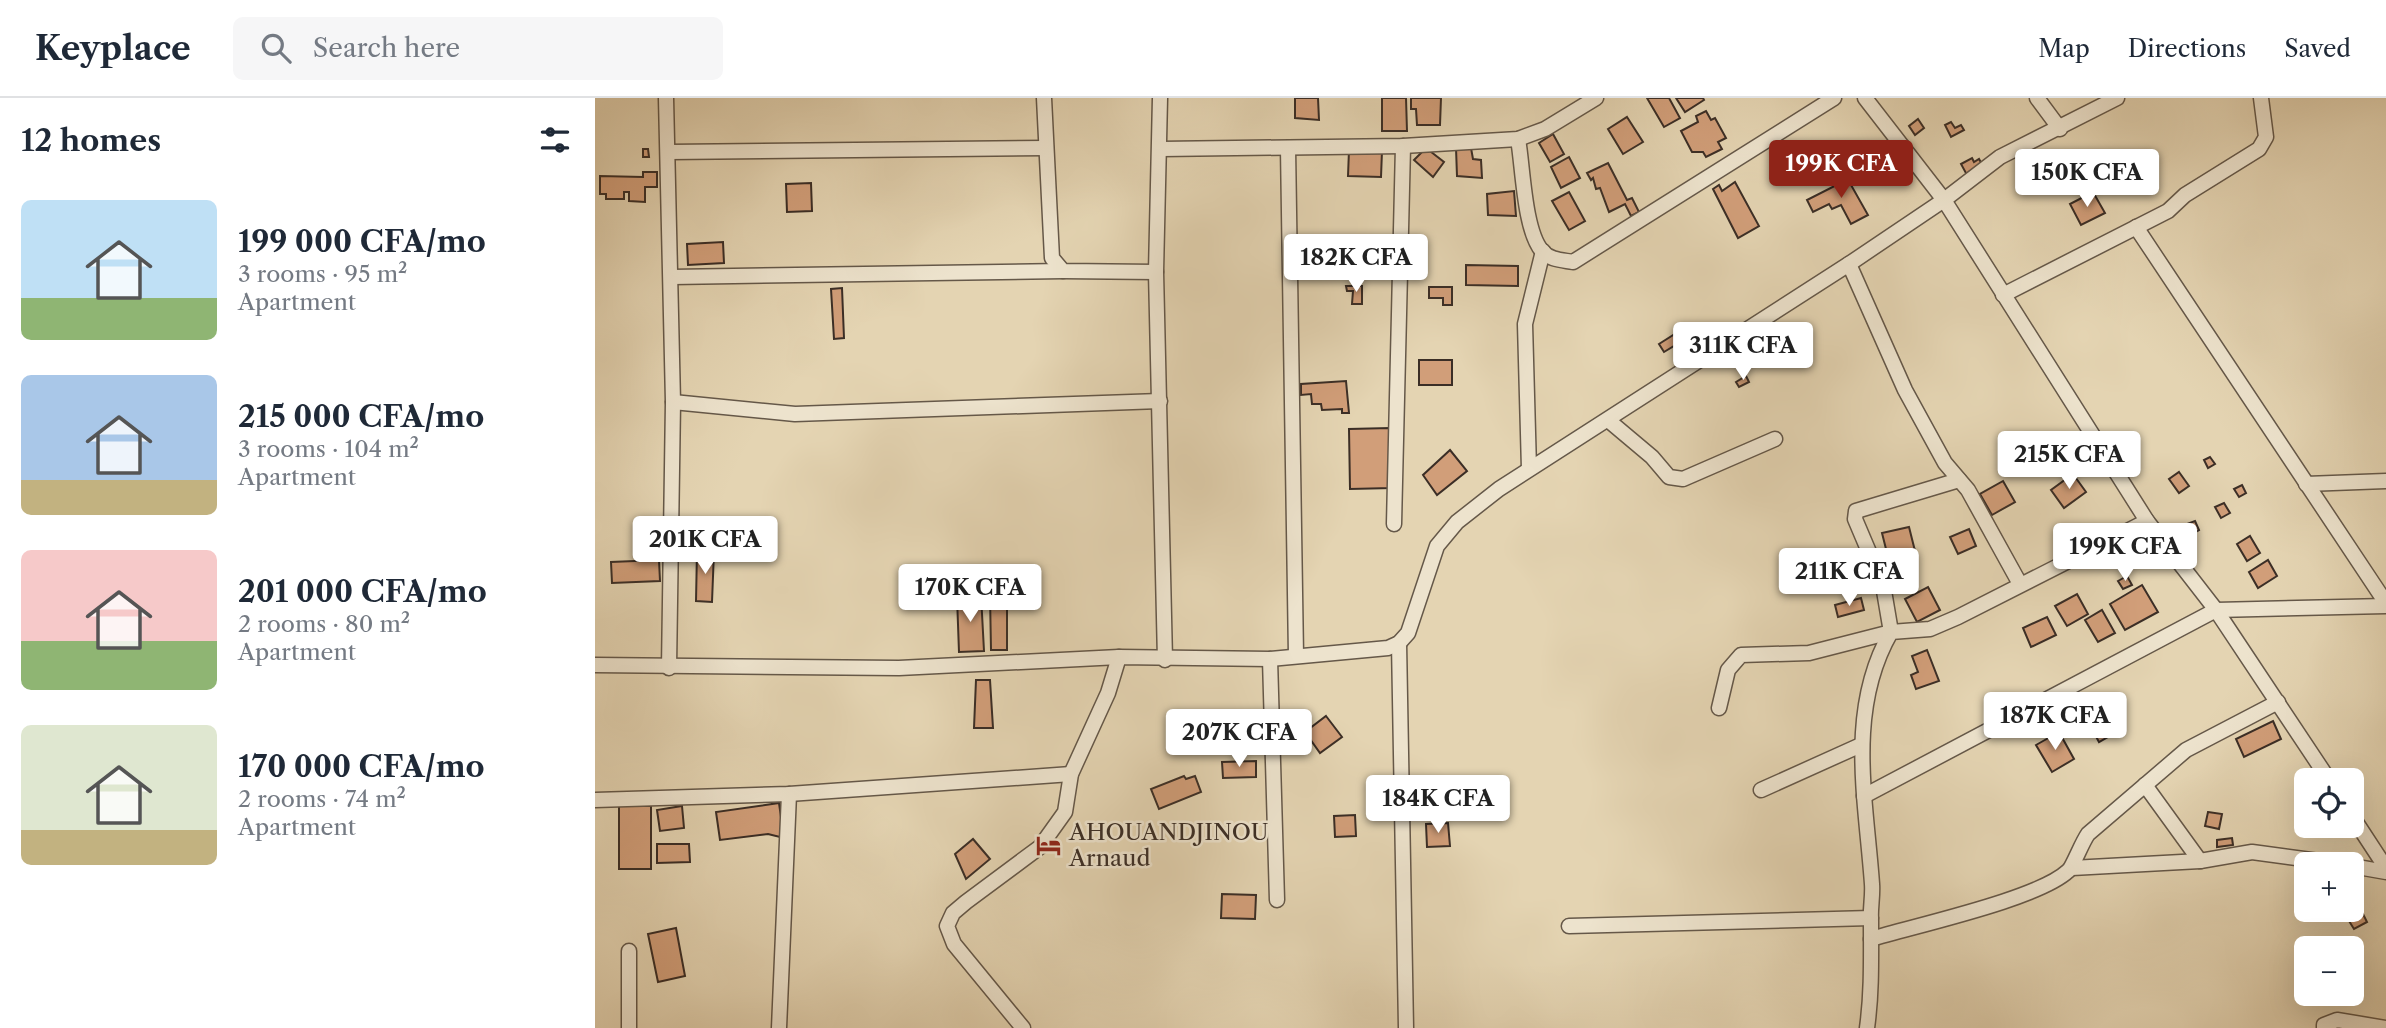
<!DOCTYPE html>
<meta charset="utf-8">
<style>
body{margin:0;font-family:"Libre Caslon Text",serif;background:#f6f6f7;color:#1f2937;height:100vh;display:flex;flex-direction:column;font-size:26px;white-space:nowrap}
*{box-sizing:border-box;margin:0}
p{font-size:23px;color:#747a83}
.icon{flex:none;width:38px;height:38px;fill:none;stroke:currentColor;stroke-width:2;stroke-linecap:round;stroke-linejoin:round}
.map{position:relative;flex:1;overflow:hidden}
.side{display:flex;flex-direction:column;background:#fff;width:595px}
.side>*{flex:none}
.fabs{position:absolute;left:1699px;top:670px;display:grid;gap:14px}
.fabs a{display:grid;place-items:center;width:70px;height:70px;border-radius:10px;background:#fff;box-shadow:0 7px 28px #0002;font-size:35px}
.price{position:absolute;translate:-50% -60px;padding:0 16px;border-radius:7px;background:#fff;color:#222;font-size:23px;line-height:46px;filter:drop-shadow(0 2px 4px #0008)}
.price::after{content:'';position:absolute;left:50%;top:42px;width:21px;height:16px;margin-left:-10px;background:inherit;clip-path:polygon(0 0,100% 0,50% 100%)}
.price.current{background:#8f2418;color:#fff}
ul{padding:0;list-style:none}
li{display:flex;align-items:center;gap:21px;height:175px;padding:0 21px}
li span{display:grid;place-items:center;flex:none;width:196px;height:140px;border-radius:10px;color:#555}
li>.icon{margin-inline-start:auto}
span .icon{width:84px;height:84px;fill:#fffc;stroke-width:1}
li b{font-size:30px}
h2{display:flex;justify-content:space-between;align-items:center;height:84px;padding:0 21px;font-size:30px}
header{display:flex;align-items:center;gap:42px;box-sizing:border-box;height:98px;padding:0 35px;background:#fff;border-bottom:2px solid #e0e1e3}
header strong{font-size:33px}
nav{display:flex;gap:38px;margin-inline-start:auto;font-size:24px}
.search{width:490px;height:63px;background:#f6f6f7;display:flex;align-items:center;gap:18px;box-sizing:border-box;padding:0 24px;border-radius:10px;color:#747a83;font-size:26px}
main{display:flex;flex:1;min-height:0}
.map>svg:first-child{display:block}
.building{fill:#d19e79;stroke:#3b2e26;stroke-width:2}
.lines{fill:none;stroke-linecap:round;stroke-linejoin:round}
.minor-casing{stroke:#655849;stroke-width:17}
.minor{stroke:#ede3cd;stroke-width:14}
.labels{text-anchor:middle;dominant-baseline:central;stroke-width:5;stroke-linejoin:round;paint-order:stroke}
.poi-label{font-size:23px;fill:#3b2e26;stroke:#ede3cd;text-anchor:start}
</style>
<header>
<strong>Keyplace</strong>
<div class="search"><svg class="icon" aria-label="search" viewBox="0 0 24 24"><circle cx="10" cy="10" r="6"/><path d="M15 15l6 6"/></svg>Search here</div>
<nav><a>Map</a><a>Directions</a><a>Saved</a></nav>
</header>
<main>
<section class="side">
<h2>12 homes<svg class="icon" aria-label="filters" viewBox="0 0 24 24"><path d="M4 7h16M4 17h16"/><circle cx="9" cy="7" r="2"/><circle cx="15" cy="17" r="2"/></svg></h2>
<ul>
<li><span style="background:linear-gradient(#bfe0f5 70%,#8fb573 0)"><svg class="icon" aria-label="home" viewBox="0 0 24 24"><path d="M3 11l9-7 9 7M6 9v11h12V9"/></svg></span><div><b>199 000 CFA/mo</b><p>3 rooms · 95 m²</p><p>Apartment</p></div></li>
<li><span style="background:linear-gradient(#a9c7e8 75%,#c2b280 0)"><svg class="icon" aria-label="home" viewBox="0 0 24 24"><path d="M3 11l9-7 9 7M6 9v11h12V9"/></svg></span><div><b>215 000 CFA/mo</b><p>3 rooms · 104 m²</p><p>Apartment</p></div></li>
<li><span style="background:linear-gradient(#f6c9c9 65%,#8fb573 0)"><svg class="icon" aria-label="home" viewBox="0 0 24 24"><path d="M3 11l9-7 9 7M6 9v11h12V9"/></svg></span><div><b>201 000 CFA/mo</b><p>2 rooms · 80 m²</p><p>Apartment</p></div></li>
<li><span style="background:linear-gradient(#dfe7d0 75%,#c2b280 0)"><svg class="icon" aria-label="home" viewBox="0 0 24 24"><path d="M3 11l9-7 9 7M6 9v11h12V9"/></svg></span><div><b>170 000 CFA/mo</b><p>2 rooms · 74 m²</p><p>Apartment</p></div></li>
</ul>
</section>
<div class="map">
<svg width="1791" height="930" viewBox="0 0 1791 930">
<rect width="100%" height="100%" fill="#e4d4b2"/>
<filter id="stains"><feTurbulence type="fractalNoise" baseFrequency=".00286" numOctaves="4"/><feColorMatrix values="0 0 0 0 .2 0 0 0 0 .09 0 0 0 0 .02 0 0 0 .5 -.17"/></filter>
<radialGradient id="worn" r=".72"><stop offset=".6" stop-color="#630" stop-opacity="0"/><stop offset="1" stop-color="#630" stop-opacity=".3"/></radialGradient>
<!-- building -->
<g class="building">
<path d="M700,0H723L724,22L700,20Z"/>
<path d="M787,0H811L812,33H787Z"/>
<path d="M816,0H846L845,27H822L821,11H816Z"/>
<path d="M1052,0H1074L1085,20L1069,29Z"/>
<path d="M1081,0H1108L1109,2L1090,14Z"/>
<path d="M1111,13L1116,22L1120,20L1131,40L1123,44L1127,51L1111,59L1108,54H1097L1086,33L1103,24L1101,18Z"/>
<path d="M1032,19L1048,44L1028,56L1013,31Z"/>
<path d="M1323,21L1329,30L1320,37L1314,28Z"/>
<path d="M1356,24L1360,30L1366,27L1369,32L1356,39L1350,27Z"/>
<path d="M958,36L969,56L955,64L944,45Z"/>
<path d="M831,50L849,64L838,79L819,62Z"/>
<path d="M861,50H876L878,61L886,62L887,80L862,78Z"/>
<path d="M48,51H53L54,59H48Z"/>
<path d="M754,52L787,53L786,79L753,78Z"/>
<path d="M974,59L985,80L966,90L956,69Z"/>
<path d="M1377,60L1379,64L1384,61L1388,68L1372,77L1366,66Z"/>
<path d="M1013,65L1032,102L1037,100L1044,114L1036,118L1030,106L1014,114L1005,90L1001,91L998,80L996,82L992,75Z"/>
<path d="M48,74H62V89H50V104L34,103V94H29V101H11V96H5V78L48,79Z"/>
<path d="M1261,77L1264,83L1256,87L1273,117L1256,126L1246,107L1237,111L1234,106L1218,114L1212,102Z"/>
<path d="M1140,84L1164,128L1143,140L1118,91L1124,87L1127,93Z"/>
<path d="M216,85L217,113L192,114L191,86Z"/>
<path d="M919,93L921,118L893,117L892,96Z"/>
<path d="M974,94L990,123L974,132L957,103Z"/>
<path d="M1498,94L1510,115L1486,127L1475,106Z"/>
<path d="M128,144L129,165L93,167L92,146Z"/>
<path d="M871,167L923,168V188L871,187Z"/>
<path d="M751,188H767V206H757L758,193H752Z"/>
<path d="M834,189H857V207H848V200H834Z"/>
<path d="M247,190L249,240L239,241L236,191Z"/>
<path d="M1083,234L1087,243L1069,254L1064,246Z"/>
<rect x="824" y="262" width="33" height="25"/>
<path d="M1151,278L1154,284L1144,289L1141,284Z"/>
<path d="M751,283L754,315H747V311L727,312L726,306H717L716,296L706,297V286Z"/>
<path d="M795,330L797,390L755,391L754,331Z"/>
<path d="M855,352L872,373L842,397L828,377Z"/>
<path d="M1615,359L1620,366L1613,370L1609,362Z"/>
<path d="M1584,374L1594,388L1584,395L1574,381Z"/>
<path d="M1478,376L1491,394L1469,410L1456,392Z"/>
<path d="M1408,383L1420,404L1397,417L1385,396Z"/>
<path d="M1647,387L1651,395L1644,399L1639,391Z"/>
<path d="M1629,405L1635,415L1626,420L1620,409Z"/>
<path d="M1600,423L1604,432L1597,436L1592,426Z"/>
<path d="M1314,429L1320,453L1293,459L1287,435Z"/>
<path d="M1374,431L1381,448L1363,456L1355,439Z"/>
<path d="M1655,438L1665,455L1652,463L1642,446Z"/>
<path d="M102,453H119L117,504L101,503Z"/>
<path d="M64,462L65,483L17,485L16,464Z"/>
<path d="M1673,462L1682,478L1663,490L1654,474Z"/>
<path d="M1532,478L1537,487L1528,491L1523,483Z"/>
<path d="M1547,487L1563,514L1530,532L1515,506Z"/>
<path d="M1333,489L1345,512L1322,524L1310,501Z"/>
<path d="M1482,496L1493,516L1472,528L1460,508Z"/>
<path d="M386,497L389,553L364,554L362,499Z"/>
<path d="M395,497H412V552H396Z"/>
<path d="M1266,500L1269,512L1243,519L1240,507Z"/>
<path d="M1507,512L1520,535L1503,544L1490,522Z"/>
<path d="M1452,519L1461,537L1436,549L1428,530Z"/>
<path d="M1332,552L1344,583L1321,591L1316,577L1323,574L1317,558Z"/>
<path d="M381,582H395L398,630H379Z"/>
<path d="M1506,597L1525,632L1504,644L1485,609Z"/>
<path d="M731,618L747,639L725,655L710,634Z"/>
<path d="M1678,623L1686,641L1649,659L1641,641Z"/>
<path d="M1464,634L1479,661L1457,674L1441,647Z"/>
<path d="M661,663V679L628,680L627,664Z"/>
<path d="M1717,673L1722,682H1712L1710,693L1704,680Z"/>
<path d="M589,678L591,681L600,678L606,694L564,711L556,691Z"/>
<path d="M184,705L189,740L173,736L125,742L121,714Z"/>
<rect x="24" y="708" width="32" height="63"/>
<path d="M87,708L89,730L65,733L62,712Z"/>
<path d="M1613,714L1627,716L1624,731L1610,728Z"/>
<path d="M760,717L761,738L740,739L739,718Z"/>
<path d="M853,725L855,748L832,749L831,726Z"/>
<path d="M1637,740L1638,747L1622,749V742Z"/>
<path d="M378,741L395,761L371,781L360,756Z"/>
<path d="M62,746H94L95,764L62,765Z"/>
<path d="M627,796L661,797L660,821L626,820Z"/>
<path d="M1768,816L1772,824L1759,831L1754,823Z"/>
<path d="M81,830L90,878L63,884L53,836Z"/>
</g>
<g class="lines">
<defs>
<g id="minor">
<path d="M71,0L78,304L74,570"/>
<path d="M449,0L457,160L468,173L561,174"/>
<path d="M565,0L561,174L570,562"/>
<path d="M1270,0L1349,102L1552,423L1621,512L1734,682"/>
<path d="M1442,0L1465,31"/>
<path d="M923,41C928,69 929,132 947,153C955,162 967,162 978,164L1239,0"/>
<path d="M693,50L701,558"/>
<path d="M566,51L808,48L923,41L950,31L1001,0"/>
<path d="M74,54L451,50"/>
<path d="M1541,129L1791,505"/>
<path d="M1254,166L1310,292L1350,365L1373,392L1425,486"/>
<path d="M77,179L468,173"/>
<path d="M1408,197L1573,113L1590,97L1664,51L1671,39L1666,0"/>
<path d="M78,304L200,316L565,303"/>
<path d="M1013,322L1057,359L1074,379L1088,381L1180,341"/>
<path d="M934,371L930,226L948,153"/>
<path d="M1711,386L1791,383"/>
<path d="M799,426L808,48"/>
<path d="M804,545L811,930"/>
<path d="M675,561L682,802"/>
<path d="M0,567L304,570L524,559"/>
<path d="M1124,610L1133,572L1146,557L1214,555L1296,534L1288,487L1260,421L1261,413L1364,382"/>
<path d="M1550,687L1605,763"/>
<path d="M1166,692L1266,647"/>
<path d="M1269,698L1621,512L1791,508"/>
<path d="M0,702L194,696L476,676"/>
<path d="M1757,718L1791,770"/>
<path d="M1757,768L1791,774"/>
<path d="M1477,770L1605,763L1657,754L1746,766"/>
<path d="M974,828L1276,820"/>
<path d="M1276,841C1322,827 1443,801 1473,773C1478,769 1486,746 1493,736L1591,652L1683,604"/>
<path d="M34,930V853"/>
<path d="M184,930L194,696"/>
<path d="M428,930L359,846L352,828L358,815L371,804L445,749L470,714L476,676L513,595L524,559L675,561L793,550L804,545L813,535L842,448L862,424L904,391L1254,166L1349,102L1405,59L1522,0"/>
<path d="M1272,930C1277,894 1276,859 1276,823C1275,811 1278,798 1277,786C1271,701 1251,612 1296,534L1335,531L1363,519L1552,423"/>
<path d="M1729,930V927L1742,922L1791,930"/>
</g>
</defs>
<!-- minor casing -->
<use href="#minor" class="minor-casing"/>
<!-- minor -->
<use href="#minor" class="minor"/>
</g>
<!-- icons -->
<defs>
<symbol id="hotel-bare" viewBox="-9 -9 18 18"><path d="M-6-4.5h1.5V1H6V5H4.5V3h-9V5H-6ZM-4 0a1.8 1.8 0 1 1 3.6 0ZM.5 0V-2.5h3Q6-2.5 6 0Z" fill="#8f2418" stroke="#ede3cd" stroke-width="2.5" paint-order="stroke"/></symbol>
</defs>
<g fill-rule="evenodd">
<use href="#hotel-bare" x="436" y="730" width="35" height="35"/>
</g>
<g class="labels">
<!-- poi labels -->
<g class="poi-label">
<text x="474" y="734">AHOUANDJINOU<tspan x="474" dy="26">Arnaud</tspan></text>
</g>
</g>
<rect width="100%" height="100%" filter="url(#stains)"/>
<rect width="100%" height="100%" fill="url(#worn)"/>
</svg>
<div class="fabs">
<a><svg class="icon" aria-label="locate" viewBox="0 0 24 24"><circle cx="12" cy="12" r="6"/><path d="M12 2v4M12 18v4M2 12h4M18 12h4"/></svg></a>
<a>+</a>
<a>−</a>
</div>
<b class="price current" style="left:1246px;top:102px">199K CFA</b>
<b class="price" style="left:1492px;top:111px">150K CFA</b>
<b class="price" style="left:761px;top:196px">182K CFA</b>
<b class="price" style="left:1148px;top:284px">311K CFA</b>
<b class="price" style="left:1474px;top:393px">215K CFA</b>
<b class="price" style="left:110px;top:478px">201K CFA</b>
<b class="price" style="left:1530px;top:485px">199K CFA</b>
<b class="price" style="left:1254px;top:510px">211K CFA</b>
<b class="price" style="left:375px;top:526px">170K CFA</b>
<b class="price" style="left:1460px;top:654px">187K CFA</b>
<b class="price" style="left:644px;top:671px">207K CFA</b>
<b class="price" style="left:843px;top:737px">184K CFA</b>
</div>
</main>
